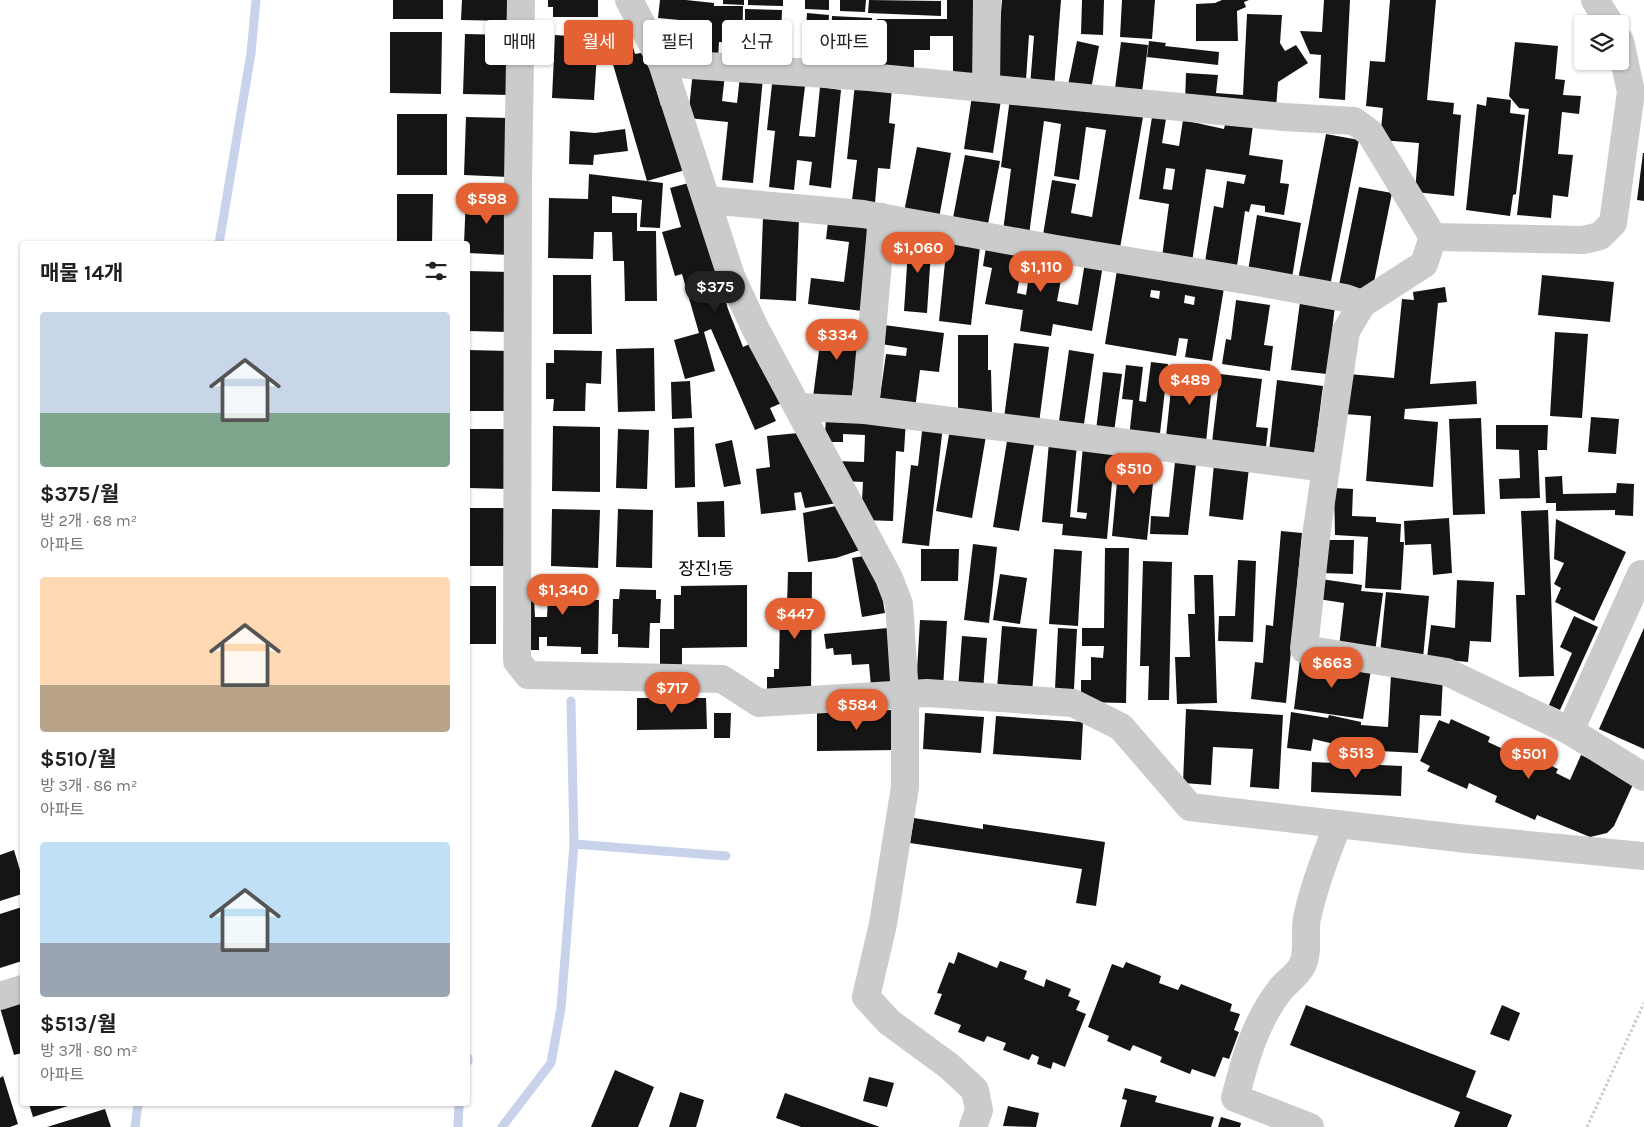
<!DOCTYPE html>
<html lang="ko">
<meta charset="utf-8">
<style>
body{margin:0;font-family:Karla,"Noto Sans KR",sans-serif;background:#f2f2f2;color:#202124;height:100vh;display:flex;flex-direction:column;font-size:19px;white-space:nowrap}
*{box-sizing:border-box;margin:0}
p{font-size:16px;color:#757577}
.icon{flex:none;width:28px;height:28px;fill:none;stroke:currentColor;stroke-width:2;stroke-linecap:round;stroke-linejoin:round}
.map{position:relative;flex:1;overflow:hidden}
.panel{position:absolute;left:20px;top:241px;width:450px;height:865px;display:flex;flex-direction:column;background:#fff;border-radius:5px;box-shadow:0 1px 4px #0004}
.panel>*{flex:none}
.guide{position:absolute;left:485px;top:20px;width:475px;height:45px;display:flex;gap:10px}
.buttons{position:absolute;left:1574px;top:15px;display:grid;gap:10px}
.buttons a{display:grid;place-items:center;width:55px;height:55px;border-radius:5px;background:#fff;box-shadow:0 1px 4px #0004;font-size:25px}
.price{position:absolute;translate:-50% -42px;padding:0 11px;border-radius:18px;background:#e36133;color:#fff;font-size:16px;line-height:32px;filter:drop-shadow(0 1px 2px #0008)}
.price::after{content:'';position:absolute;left:50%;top:30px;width:15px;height:11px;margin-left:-8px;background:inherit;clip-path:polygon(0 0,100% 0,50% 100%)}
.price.on{background:#222;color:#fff}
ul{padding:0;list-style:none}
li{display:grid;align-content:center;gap:10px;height:265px;padding:0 20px}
li span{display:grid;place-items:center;height:155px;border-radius:5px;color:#555}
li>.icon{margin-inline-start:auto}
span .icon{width:90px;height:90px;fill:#fffc;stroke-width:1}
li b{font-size:21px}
h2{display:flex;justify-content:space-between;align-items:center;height:60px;padding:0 20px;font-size:21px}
.chip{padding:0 18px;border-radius:5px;background:#fff;box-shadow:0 1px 4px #0004;font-size:18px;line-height:45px}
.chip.on{background:#e36133;color:#fff}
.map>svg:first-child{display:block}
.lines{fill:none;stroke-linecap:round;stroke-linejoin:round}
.stream{stroke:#c8d2eb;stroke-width:9}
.building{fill:#151515;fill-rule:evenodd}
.path{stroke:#cbcbcb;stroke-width:3;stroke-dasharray:2.5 2.5;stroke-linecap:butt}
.minor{stroke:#cbcbcb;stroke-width:28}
.labels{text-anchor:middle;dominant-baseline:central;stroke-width:5;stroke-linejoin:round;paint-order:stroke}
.quarter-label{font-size:18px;fill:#000;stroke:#fff}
</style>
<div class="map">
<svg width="1644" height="1127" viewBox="0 0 1644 1127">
<rect width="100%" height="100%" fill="#fff"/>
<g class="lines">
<!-- stream -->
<g class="stream">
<path d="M219,244L251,53L256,0"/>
<path d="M574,844L726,856"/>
<path d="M468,1058V1061"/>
<path d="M135,1127L138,1104"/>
<path d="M458,1127L459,1104"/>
<path d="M502,1127L551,1063L561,1008L574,844L571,701"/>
</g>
</g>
<!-- building -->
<g class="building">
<rect x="393" y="0" width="50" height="19"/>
<path d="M462,0H513L512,21L461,20Z"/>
<path d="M548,0H598V17H553V7H548Z"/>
<path d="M660,0H686L714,3V6H743L742,58L722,57L723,42H719L718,61H699V41L712,42V23L658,18Z"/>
<path d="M723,0H744V5L723,4Z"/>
<path d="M748,0H783V6L748,5Z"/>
<path d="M805,0H829V10L805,9Z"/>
<path d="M840,0H866L865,12L840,11Z"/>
<path d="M869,0L941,1V16L868,13Z"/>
<path d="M947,0H977L978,76L953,75V36H930V50H914V73H877V19H947Z"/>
<path d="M1002,0H1061L1054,88L1030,86L1034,36L1029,35L1026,80L996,77Z"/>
<path d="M1082,0H1104L1103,35L1081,34Z"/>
<path d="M1122,0H1155L1152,39L1120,37Z"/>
<path d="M1222,0H1249L1244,2L1246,7L1237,11L1238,41H1196V4L1215,3Z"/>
<path d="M1324,0H1350L1345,100L1319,98L1321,55L1310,54L1300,31L1322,32Z"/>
<path d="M1390,0H1436L1427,100L1454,103L1453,114L1461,115L1454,196L1415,192L1419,143L1380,140L1383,108L1366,106L1370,61L1385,62Z"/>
<path d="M745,9L782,10L780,65L755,64V28H745Z"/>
<path d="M807,13L829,15L826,61L804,59Z"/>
<path d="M1247,14L1282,15L1280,43L1285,51L1296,45L1308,63L1278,82L1276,108L1185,103L1186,73L1218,75L1216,93L1243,95Z"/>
<path d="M832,16L872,18L870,68L830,67Z"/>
<path d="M626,24L635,54L646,52L661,106L672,103L685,170L647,181L612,61L606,63L597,32Z"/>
<path d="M390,32H442L441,94L390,93Z"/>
<path d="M465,34L512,35L510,95L463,94Z"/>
<path d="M555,35L598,38L594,100L552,98Z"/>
<path d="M1077,41L1099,46L1090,95L1067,90Z"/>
<path d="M1149,41L1166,43L1165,46L1219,52L1218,65L1147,57Z"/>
<path d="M1121,42L1148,45L1141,100L1114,96Z"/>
<path d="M1515,42L1558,46L1555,79L1565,80L1563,95L1581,96L1579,114L1562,112L1558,154L1573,155L1568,197L1553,195L1551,218L1517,215L1529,109L1519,108L1509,96Z"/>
<path d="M693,71L725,75L722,101L737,103L740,76L763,78L753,183L722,180L728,122L688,118Z"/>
<path d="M773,75L806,78L799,136L815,137L820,87L841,90L831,188L809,185L812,162L797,160L794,190L769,187L775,131L767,130Z"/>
<path d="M855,84L892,88L889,123L895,124L890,169L878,168L875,203L852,200L857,160L847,159Z"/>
<path d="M972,96L1001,100L993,153L964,149Z"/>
<path d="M1487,97L1511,100L1510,113L1525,115L1516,194L1513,195L1510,216L1466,210L1477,104L1486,106Z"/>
<path d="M1010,98L1143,117L1120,248L1043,235L1052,180L1076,184L1071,213L1092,217L1106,130L1086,127L1079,180L1054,176L1061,124L1044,121L1029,235L1003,231L1011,169L1001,167Z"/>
<rect x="397" y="114" width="50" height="61"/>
<path d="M466,117L511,118L509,177L464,175Z"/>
<path d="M1152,117L1166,119L1162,143L1179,146L1183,120L1224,129L1226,120L1253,125L1249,155L1283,160L1280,183L1289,184L1284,215L1265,212V206L1251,204L1249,212L1245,211L1237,266L1205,262L1214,206L1223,208L1227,181L1244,184L1246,175L1206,169L1192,262L1162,257L1169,204L1139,199ZM1166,168L1175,169L1172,190L1163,189Z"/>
<path d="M625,129L628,151L594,155L593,165L569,164L570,131L595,133Z"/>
<path d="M1326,134L1359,140L1330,286L1298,280Z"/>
<path d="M917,147L951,153L939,218L904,212Z"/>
<path d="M1643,153H1644V201L1637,200Z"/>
<path d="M965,155L1000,161L988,224L953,218Z"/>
<path d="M589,174L663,183L660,228L640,227L642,200L612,196V213H637V231H656L657,301H625L624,261H613L612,232H594L593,259L548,258L549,198L588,199Z"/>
<path d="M696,181L715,265L728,309L743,347L754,342L786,401L770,408L776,421L755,430L711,329L704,332L715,371L685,379L674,340L699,333L682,274L675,276L662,232L681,227L670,188Z"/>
<path d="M1359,187L1392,193L1372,292L1339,285Z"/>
<path d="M397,194H433L432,244H397Z"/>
<path d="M466,195L510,197L509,255L468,253V244H464Z"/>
<path d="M1257,215L1301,223L1292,278L1248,271Z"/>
<path d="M763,217L799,219L796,301L760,299Z"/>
<path d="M828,222L871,227L862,311L808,304L811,278L844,282L849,242L826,239Z"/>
<path d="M909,235L932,236L927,313L904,311Z"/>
<path d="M947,243L980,247L971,325L939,321Z"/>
<path d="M986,247L1024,254L1017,293L1026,295L1031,263L1063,269L1057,301L1078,305L1085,262L1103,265L1092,331L1053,324L1051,336L1020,331L1023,310L985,304L992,268L983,266Z"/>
<path d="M1117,270L1224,288L1212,361L1185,357L1188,339L1179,338L1176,356L1105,344ZM1151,290L1160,291L1159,299L1150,297ZM1185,295L1195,297L1194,305L1184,303Z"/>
<path d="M468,271L510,272L508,332L468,331Z"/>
<path d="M553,275H591L592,334H553Z"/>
<path d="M1542,275L1614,282L1610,322L1538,315Z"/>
<path d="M1445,287L1447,302L1438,303L1430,384L1476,381L1477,404L1405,409L1404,419L1438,422L1433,487L1366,481L1371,416L1345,414L1349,374L1394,378L1402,299L1414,300L1413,292Z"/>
<path d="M1236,300L1270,305L1264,345L1273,346L1270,371L1222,364L1226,339L1231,340Z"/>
<path d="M1300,302L1335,306L1327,374L1291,370Z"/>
<path d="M823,320L862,325L851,402L813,397Z"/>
<path d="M884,325L944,333L939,372L920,370L915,409L879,404L886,354L906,356L907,348L881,344Z"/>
<path d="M1555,332L1588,334L1582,418L1550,416Z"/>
<path d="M958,335H988V370H991L992,413H958Z"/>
<path d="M1014,343L1049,347L1039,423L1004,418Z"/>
<path d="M654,348L655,411L618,412L616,349Z"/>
<path d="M468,350L509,351V411H468Z"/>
<path d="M554,350L602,351L601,384L586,383L585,411H553L554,399H546V363H554Z"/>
<path d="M1069,350L1094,354L1083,431L1058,428Z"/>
<path d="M1151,362L1168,364L1159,442L1129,438L1133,400L1122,399L1126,365L1143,367L1139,401L1146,402Z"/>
<path d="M1173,370L1213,375L1206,442L1166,437Z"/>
<path d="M1103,372L1122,374L1114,432L1096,430Z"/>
<path d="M1220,374L1262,379L1256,427L1268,428L1265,457L1211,451Z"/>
<path d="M1277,380L1323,386L1314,456L1269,451Z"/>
<path d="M690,381L692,418L672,419L671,382Z"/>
<path d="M826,417L906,419L904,452L896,451L893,521L861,520L863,482L843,481L835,461L864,462L865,435L843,434V442H828L825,434Z"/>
<path d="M1591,417L1619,419L1616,454L1588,452Z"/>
<path d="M1481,418L1485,514L1453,515L1449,419Z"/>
<path d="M923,423L943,426L929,546L902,543L911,465L918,466Z"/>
<path d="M1496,425H1548L1547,450H1538L1540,498L1500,499L1499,479L1520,478L1519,450L1496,449Z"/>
<path d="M553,426L600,427V492L552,491Z"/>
<path d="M694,427L695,487L675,488L674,428Z"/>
<path d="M468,429H510L509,489L468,488Z"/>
<path d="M618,429L649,430L647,489L616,488Z"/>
<path d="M950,429L986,436L972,518L936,511Z"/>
<path d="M809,432L844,502L805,508L801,492L794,493L796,510L761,514L756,469L770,467L767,436Z"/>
<path d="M1008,435L1035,439L1019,531L993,527Z"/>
<path d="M732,440L741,484L724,487L715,444Z"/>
<path d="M1049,442L1077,445L1070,517L1086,519L1087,513L1077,512L1083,446L1115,449L1107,539L1062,535L1063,524L1042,522Z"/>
<path d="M1120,450L1156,454L1147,540L1112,536Z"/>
<path d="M1175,462L1196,464L1188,535L1150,534L1151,516L1169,517Z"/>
<path d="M1214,464L1249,468L1243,520L1209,516Z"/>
<path d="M1562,476L1563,494L1616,493L1617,483L1634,484L1633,516L1615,515V510L1556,511V503H1546L1545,477Z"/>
<path d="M1334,488L1353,489L1352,516L1376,517V522L1401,524L1400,542H1404L1401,590L1365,588L1368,537L1335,535Z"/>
<path d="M724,501L725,537H698L697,502Z"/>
<path d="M845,504L866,548L836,558L808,562L803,513Z"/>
<rect x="468" y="508" width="41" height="58"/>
<path d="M552,509L600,510L598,568L551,566Z"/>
<path d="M618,509L653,510L652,568L616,567Z"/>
<path d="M1548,510L1554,676L1519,677L1516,595H1525L1521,511Z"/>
<path d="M1449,518L1452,573L1433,575L1431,544L1405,545L1404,521Z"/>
<path d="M1556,519L1626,552L1594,621L1555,602L1561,588L1554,584L1564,563L1554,559Z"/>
<path d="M1281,531L1302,533L1286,703L1251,699L1255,662L1263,663L1266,625L1273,626Z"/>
<path d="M1322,540H1354L1353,574L1321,573Z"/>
<path d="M973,544L997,547L989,623L964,620Z"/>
<path d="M1105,548H1129L1126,703L1081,702V680H1091V657L1103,658L1104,646H1082V628H1104Z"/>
<path d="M921,549H959L958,581H921Z"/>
<path d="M1054,549L1082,551L1078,626L1049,624Z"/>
<path d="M875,554L885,613L862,617L852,558Z"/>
<path d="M1238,560L1256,561L1253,642L1218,641L1219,616H1235Z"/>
<path d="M1143,561L1172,562L1169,700H1148L1149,666H1140Z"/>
<path d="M788,572H812L811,695L767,694V677H774V669H779L780,606H787Z"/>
<path d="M1000,574L1027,578L1020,624L993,620Z"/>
<path d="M1194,575H1213L1217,703L1177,704L1175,657H1190L1188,614H1195Z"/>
<path d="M1321,579L1362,585L1361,591L1383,593L1375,652L1339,647L1344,603L1318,599Z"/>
<path d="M1457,580L1494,582L1491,642L1470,641L1468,662L1427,658L1431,625L1455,628Z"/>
<path d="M528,582L592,583V600H599L598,654H581V647L547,646V637H539V650H528ZM534,597H548L547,617H535Z"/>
<path d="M747,585V647L682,648V667H660V629H674V595H681V586Z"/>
<rect x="468" y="586" width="28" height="58"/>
<path d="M620,589L656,590V599H661L660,623H650L649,648L618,647V634H612L613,599H619Z"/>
<path d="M1386,592L1429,596L1423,658L1380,654Z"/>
<path d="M1574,616L1598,627L1560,710L1549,705L1572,653L1560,647Z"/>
<path d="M920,620L947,621L943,689L916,688Z"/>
<path d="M1002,626L1037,629L1032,693L997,689Z"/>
<path d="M888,628L893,684L871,686L869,664L852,665L851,654L834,655L833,648L826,649L824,634Z"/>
<path d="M1058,628L1077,629L1074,689H1055Z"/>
<path d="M1644,628V749L1599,729Z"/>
<path d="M962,636L987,638L983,691L958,689Z"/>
<path d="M1300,660L1371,670L1363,719L1294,709Z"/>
<path d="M1391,675L1443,677L1441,716L1420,715L1418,753L1360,750L1313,739L1311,751L1287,748L1291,712L1328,718L1329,715L1361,722V725L1388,727Z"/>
<path d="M637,698H706L707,729L637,730Z"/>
<path d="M1186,709L1283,715L1279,789L1250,787L1253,749L1213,747L1211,785L1183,783Z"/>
<path d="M897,710L898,750L817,751V711Z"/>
<path d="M714,713H731L730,738H714Z"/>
<path d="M925,713L984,717L981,753L923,749Z"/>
<path d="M996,716L1083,722L1081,760L993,754Z"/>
<path d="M1451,719L1490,737L1488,742L1516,755L1518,750L1558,769L1556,773L1570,780L1581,755L1635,780L1614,826L1607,833L1590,837L1537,815L1535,820L1495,802L1497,796L1469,783L1467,789L1427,771L1430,766L1420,761L1439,720L1449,724Z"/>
<path d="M1312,762L1402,766L1401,796L1311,792Z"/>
<path d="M914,818L983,829V824L1105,842L1096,906L1076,903L1082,869L910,843Z"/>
<path d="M14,850L22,877V894L0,901V855Z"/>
<path d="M22,907V961L0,968V914Z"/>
<path d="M958,952L997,968L1000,961L1027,971L1024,979L1044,987L1046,979L1071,989L1068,996L1080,1001L1076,1010L1086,1014L1065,1067L1053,1062L1051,1069L1037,1064L1039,1057L1032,1054L1029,1060L1003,1050L1006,1043L987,1036L984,1042L958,1032L961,1025L934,1014L942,994L937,993L949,962L954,964Z"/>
<path d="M1126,962L1161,976L1159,983L1178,990L1181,984L1232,1004L1230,1011L1240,1014L1234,1030L1239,1032L1229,1059L1223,1057L1215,1077L1192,1069L1190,1074L1160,1062L1162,1057L1133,1045L1130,1051L1107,1041L1109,1036L1088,1027L1112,964L1123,968Z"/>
<path d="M22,1001V1053L14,1055L0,1008Z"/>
<path d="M1306,1005L1476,1071L1466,1097L1512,1115L1507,1127H1454L1460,1112L1290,1045Z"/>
<path d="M1502,1005L1520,1013L1509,1041L1490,1034Z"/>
<path d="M615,1070L654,1087L638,1127H591Z"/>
<path d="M3,1076L18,1124L10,1127H0V1078Z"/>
<path d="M869,1077L894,1083L887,1107L863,1101Z"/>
<path d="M1125,1088L1157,1096L1155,1102L1214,1117L1211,1127H1120L1127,1100L1122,1099Z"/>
<path d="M680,1092L704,1100L696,1127H669Z"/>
<path d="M785,1093L880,1127H801L776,1118Z"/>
<path d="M29,1104H74L33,1117Z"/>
<path d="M1008,1106L1039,1113L1036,1127L1003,1126Z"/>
<path d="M105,1109L111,1127H47Z"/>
<path d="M1221,1117L1241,1123L1240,1127H1218Z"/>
</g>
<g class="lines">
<!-- path -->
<path class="path" d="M1587,1127L1644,1003"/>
<!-- minor -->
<g class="minor">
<path d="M521,0L518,181L517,661L528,675L722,679L759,703L927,693L1073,703L1121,727L1190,807L1467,839L1644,856"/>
<path d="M629,0L662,63L731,276L754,326L889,578L899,604L905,695V787L883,924L866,997L889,1022L949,1066L975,1090L979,1110L973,1127"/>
<path d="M1595,0L1610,24"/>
<path d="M662,63L869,77L1284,117L1354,121L1370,133L1433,237L1583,240L1600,236L1613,223L1631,92L1620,41"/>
<path d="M986,87L987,0"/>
<path d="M707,200L863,214L1056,249L1257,282L1345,298L1362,304"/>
<path d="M1433,237L1424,264L1362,304L1346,331L1317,529L1304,649L1447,672L1570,731L1641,574"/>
<path d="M799,407L865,410L1326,468"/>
<path d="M865,410L882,217"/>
<path d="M1570,731L1644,777"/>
<path d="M0,996L22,989"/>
<path d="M1310,1127L1235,1098C1245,1060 1255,1022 1280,990C1287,981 1298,975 1303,964C1309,950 1304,933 1307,918C1314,886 1326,855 1338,824"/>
</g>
</g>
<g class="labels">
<!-- quarter labels -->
<g class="quarter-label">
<text x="706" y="569">장진1동</text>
</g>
</g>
</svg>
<div class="buttons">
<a><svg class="icon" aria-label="layers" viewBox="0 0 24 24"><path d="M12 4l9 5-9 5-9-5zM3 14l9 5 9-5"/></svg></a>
</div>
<b class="price" style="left:487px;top:225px">$598</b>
<b class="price" style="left:918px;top:274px">$1,060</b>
<b class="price" style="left:1041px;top:293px">$1,110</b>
<b class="price on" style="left:715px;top:313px">$375</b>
<b class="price" style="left:837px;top:361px">$334</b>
<b class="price" style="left:1190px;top:406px">$489</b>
<b class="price" style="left:1134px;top:495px">$510</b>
<b class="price" style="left:563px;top:616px">$1,340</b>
<b class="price" style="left:795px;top:640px">$447</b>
<b class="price" style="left:1332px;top:689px">$663</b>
<b class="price" style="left:672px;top:714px">$717</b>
<b class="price" style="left:857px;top:731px">$584</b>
<b class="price" style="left:1356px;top:779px">$513</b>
<b class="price" style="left:1529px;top:780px">$501</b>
<div class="guide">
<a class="chip">매매</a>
<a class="chip on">월세</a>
<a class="chip">필터</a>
<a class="chip">신규</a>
<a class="chip">아파트</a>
</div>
<section class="panel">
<h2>매물 14개<svg class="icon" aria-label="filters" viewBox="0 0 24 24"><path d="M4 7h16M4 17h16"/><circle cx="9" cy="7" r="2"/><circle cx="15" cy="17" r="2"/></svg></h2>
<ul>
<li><span style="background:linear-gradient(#c9d6e8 65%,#7fa58c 0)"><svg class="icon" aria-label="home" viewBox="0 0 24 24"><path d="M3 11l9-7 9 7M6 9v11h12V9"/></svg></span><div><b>$375/월</b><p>방 2개 · 68 m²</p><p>아파트</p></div></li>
<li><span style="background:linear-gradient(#ffd9b3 70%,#b9a48a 0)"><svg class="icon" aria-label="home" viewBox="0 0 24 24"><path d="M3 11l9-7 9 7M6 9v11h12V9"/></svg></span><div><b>$510/월</b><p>방 3개 · 86 m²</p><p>아파트</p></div></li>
<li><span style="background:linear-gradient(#bfe0f5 65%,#9aa5b1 0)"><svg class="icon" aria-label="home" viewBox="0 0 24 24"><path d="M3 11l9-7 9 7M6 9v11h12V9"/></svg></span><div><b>$513/월</b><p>방 3개 · 80 m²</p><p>아파트</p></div></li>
</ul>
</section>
</div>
